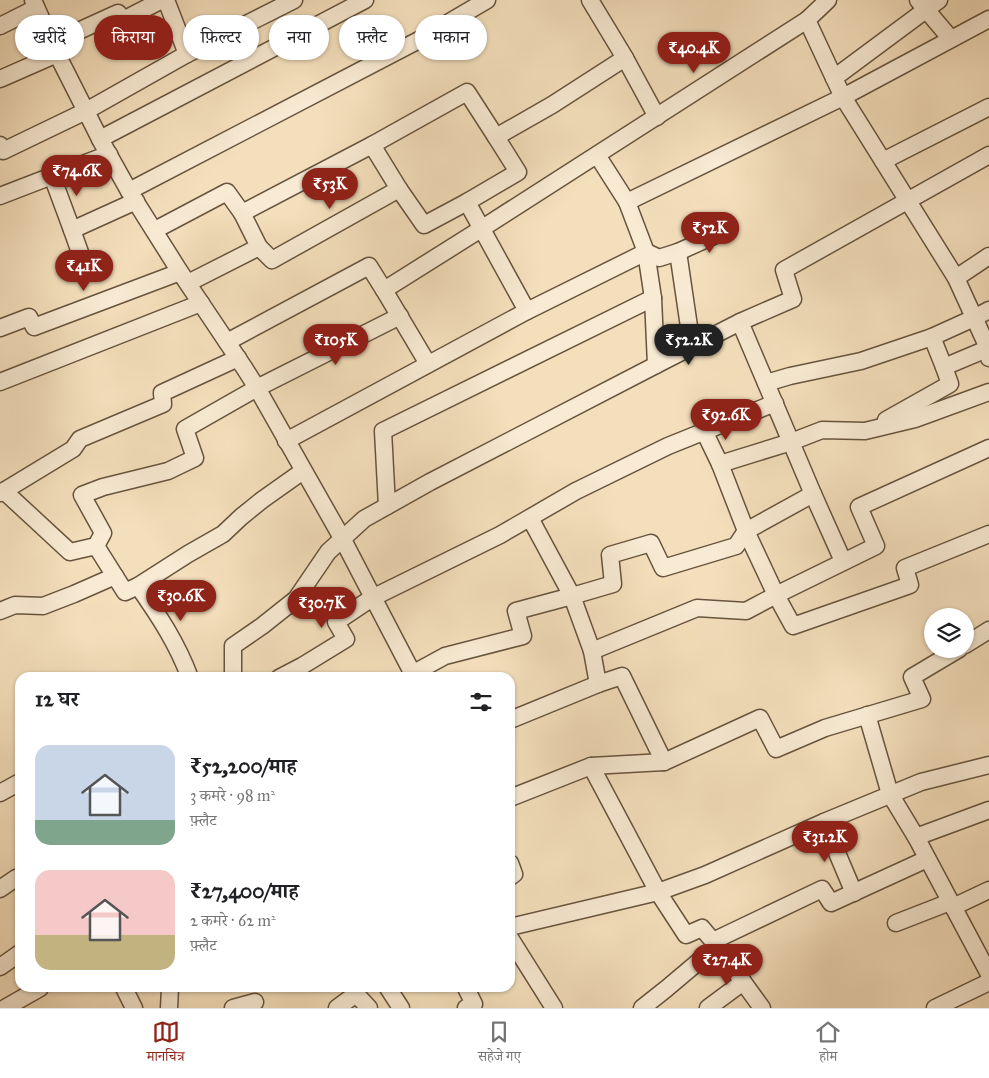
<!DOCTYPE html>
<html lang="hi">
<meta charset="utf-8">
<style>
body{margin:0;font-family:"IM FELL Great Primer","Noto Serif Devanagari",serif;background:#f2f2f2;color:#202124;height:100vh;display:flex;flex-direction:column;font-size:19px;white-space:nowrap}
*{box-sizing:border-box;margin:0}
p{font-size:16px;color:#757577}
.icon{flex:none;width:28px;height:28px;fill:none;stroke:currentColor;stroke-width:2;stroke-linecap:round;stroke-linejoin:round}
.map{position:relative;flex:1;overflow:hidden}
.drawer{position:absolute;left:15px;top:672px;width:500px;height:320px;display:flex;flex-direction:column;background:#fff;border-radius:15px;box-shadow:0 1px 4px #0004}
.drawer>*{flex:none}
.hud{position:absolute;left:15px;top:15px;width:500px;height:45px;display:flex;gap:10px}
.controls{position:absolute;left:924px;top:608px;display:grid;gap:10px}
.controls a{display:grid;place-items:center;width:50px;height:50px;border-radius:50%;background:#fff;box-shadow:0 1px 4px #0004;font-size:25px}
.price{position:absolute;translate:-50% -42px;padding:0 11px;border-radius:18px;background:#8f2418;color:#fff;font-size:16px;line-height:32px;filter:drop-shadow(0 1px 2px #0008)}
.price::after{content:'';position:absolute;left:50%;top:30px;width:15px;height:11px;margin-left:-8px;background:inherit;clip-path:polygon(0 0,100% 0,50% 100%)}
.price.active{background:#222;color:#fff}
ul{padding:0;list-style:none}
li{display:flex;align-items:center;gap:15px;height:125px;padding:0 20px}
li span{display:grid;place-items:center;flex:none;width:140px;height:100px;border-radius:15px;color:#555}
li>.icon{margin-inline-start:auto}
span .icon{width:60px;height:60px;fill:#fffc;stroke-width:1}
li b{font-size:21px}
h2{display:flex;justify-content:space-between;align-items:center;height:60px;padding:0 20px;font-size:21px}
.chip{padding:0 18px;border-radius:22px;background:#fff;box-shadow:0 1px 4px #0004;font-size:18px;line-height:45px}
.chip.active{background:#8f2418;color:#fff}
.menu{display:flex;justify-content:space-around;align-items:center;height:70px;border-top:1px solid #e0e0e0;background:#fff;font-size:14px;color:#757577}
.menu a{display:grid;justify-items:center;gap:2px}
.menu .active{color:#8f2418}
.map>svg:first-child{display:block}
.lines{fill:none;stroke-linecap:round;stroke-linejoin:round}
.minor-casing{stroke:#67543e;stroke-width:19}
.minor{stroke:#f8ead3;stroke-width:16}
</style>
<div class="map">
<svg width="989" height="1008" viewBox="0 0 989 1008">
<rect width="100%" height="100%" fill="#f4dfbc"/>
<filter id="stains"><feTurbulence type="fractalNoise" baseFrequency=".004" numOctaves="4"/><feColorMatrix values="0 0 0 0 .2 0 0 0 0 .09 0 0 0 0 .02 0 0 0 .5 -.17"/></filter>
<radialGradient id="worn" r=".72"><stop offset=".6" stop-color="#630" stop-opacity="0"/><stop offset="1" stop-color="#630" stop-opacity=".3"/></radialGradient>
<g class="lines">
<defs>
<g id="minor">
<path d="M33,0L57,54L100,139L129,191L180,272L245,369L257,388L342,538L415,678"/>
<path d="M828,0L807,20L834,78L939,0"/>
<path d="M918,0L951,39"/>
<path d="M0,26L36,8"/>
<path d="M52,43L118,13L123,20L162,0"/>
<path d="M187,54L294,0"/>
<path d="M625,58L657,117"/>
<path d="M834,78L843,97L956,278L988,348L989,358"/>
<path d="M0,79L57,54"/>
<path d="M100,139L365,0"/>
<path d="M0,145L3,151L86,111L187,54L166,0"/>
<path d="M372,145L399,189L424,225L467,202L518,172L496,137"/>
<path d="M597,155L627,202L646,252L653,298L656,365"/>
<path d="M883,161L989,107"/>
<path d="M52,176L72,230"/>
<path d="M129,191L419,40L487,0"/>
<path d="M0,196L109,154"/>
<path d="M467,202L527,311"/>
<path d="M627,202L843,97L989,19"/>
<path d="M155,230L227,192L242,213L372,145L467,92L496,137L552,105L625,58L590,0"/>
<path d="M259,247L272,260L399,189"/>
<path d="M678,252L692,347"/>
<path d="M87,272L72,230L136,201"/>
<path d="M956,278L989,256"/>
<path d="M188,283L259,247L242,213"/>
<path d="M384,290L481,229L807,20"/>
<path d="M740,322L813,494L843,561"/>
<path d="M0,328L29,317L34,327L180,272"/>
<path d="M932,337L944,367"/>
<path d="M227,342L369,266L384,290L428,364"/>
<path d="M0,382L201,303"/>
<path d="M766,383L790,376L861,361L932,337L974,318L989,310"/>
<path d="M886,420L950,384L944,367L989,348"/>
<path d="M704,431L720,464"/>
<path d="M286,441L527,311L646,252L659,258L678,252L729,229"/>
<path d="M4,491L73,449L80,439L163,404L162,393L238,358"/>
<path d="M0,493L4,491L70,552L96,546L125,592L138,586L188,554L223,534L241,517L262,500L303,471"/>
<path d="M813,494L746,531L776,595L876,546L859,507L989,448"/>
<path d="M387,506L383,431L653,298"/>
<path d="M530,518L572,596L613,584L610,555L651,543L663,568L736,546L746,531L720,464L791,442L822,430L865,431L915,419L989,392"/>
<path d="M96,546L103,533L82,495L103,487L168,471L195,458L185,429L257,388L400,316"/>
<path d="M138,586C159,616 177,643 190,678"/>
<path d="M0,611L15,605L43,606L74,594L115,576"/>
<path d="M965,645L989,630"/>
<path d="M592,651L598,684"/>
<path d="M412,674L445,656L523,636L516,611L572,596L592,651L697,608L746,611L776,595L793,626L910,585L905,568L989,534"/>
<path d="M233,678V646L262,626L296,599L328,552L364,519L430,482L656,365L740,322L793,299L784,270L989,155"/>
<path d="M279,678L302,666L346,639L336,622L372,598L500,535L576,491L668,446L775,403"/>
<path d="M867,715L890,794L916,837L989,974"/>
<path d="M510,720L598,684L622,676L664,762"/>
<path d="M591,766L664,762L760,718L776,749L825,728L922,699L912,677L959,649"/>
<path d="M0,793L20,782"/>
<path d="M510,798L591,766L658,892L686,935L702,928L717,946L666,989L642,1008"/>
<path d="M824,822L854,893"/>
<path d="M916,837L989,810"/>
<path d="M510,863L514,874L510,877"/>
<path d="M0,889L16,878L20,877"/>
<path d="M953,907L989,890"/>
<path d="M896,923L950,902"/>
<path d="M510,927L658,892L705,875L824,822L921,782L989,765"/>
<path d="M510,938L554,1008"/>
<path d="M713,941L822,889L831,903L927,859"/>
<path d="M717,946L762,1008"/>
<path d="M0,967L20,953"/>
<path d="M124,988L134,1008"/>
<path d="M388,988L401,1008"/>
<path d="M5,1008L40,988"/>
<path d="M169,1008L170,988"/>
<path d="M233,1008L255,1002"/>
<path d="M337,1008L356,994L369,1008"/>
<path d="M466,1008L474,1004L466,988"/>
<path d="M708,1008L743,982"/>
<path d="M935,1008L989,982"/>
</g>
</defs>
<!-- minor casing -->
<use href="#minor" class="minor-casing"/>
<!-- minor -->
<use href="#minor" class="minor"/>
</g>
<rect width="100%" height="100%" filter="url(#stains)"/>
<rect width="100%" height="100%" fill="url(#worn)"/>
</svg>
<div class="controls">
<a><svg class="icon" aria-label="layers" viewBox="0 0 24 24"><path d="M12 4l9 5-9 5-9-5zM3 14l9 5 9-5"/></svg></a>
</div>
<b class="price" style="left:694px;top:74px">₹40.4K</b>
<b class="price" style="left:77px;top:197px">₹74.6K</b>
<b class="price" style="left:330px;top:210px">₹53K</b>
<b class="price" style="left:710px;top:254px">₹52K</b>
<b class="price" style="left:84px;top:292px">₹41K</b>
<b class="price" style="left:336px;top:366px">₹105K</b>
<b class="price active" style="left:689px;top:366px">₹52.2K</b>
<b class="price" style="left:726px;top:441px">₹92.6K</b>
<b class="price" style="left:181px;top:622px">₹30.6K</b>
<b class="price" style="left:322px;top:629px">₹30.7K</b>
<b class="price" style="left:825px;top:863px">₹31.2K</b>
<b class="price" style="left:727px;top:986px">₹27.4K</b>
<div class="hud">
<a class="chip">खरीदें</a>
<a class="chip active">किराया</a>
<a class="chip">फ़िल्टर</a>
<a class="chip">नया</a>
<a class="chip">फ़्लैट</a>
<a class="chip">मकान</a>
</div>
<section class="drawer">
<h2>12 घर<svg class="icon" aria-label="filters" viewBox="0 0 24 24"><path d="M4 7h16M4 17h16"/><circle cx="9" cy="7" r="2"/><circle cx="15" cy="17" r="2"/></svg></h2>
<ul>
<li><span style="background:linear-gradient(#c9d6e8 75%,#7fa58c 0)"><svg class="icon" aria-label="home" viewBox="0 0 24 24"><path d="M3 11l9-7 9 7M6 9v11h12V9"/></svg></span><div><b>₹52,200/माह</b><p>3 कमरे · 98 m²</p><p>फ़्लैट</p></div></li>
<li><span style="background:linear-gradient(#f6c9c9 65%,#c2b280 0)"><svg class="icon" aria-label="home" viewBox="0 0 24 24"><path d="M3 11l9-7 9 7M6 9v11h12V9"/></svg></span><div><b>₹27,400/माह</b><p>2 कमरे · 62 m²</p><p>फ़्लैट</p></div></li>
</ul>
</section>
</div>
<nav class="menu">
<a class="active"><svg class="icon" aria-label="map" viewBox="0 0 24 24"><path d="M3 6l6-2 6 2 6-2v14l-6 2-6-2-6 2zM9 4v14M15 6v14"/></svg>मानचित्र</a>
<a><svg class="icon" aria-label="saved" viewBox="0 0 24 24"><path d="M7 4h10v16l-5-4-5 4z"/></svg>सहेजे गए</a>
<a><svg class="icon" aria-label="home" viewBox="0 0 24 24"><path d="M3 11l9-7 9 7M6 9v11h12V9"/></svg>होम</a>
</nav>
